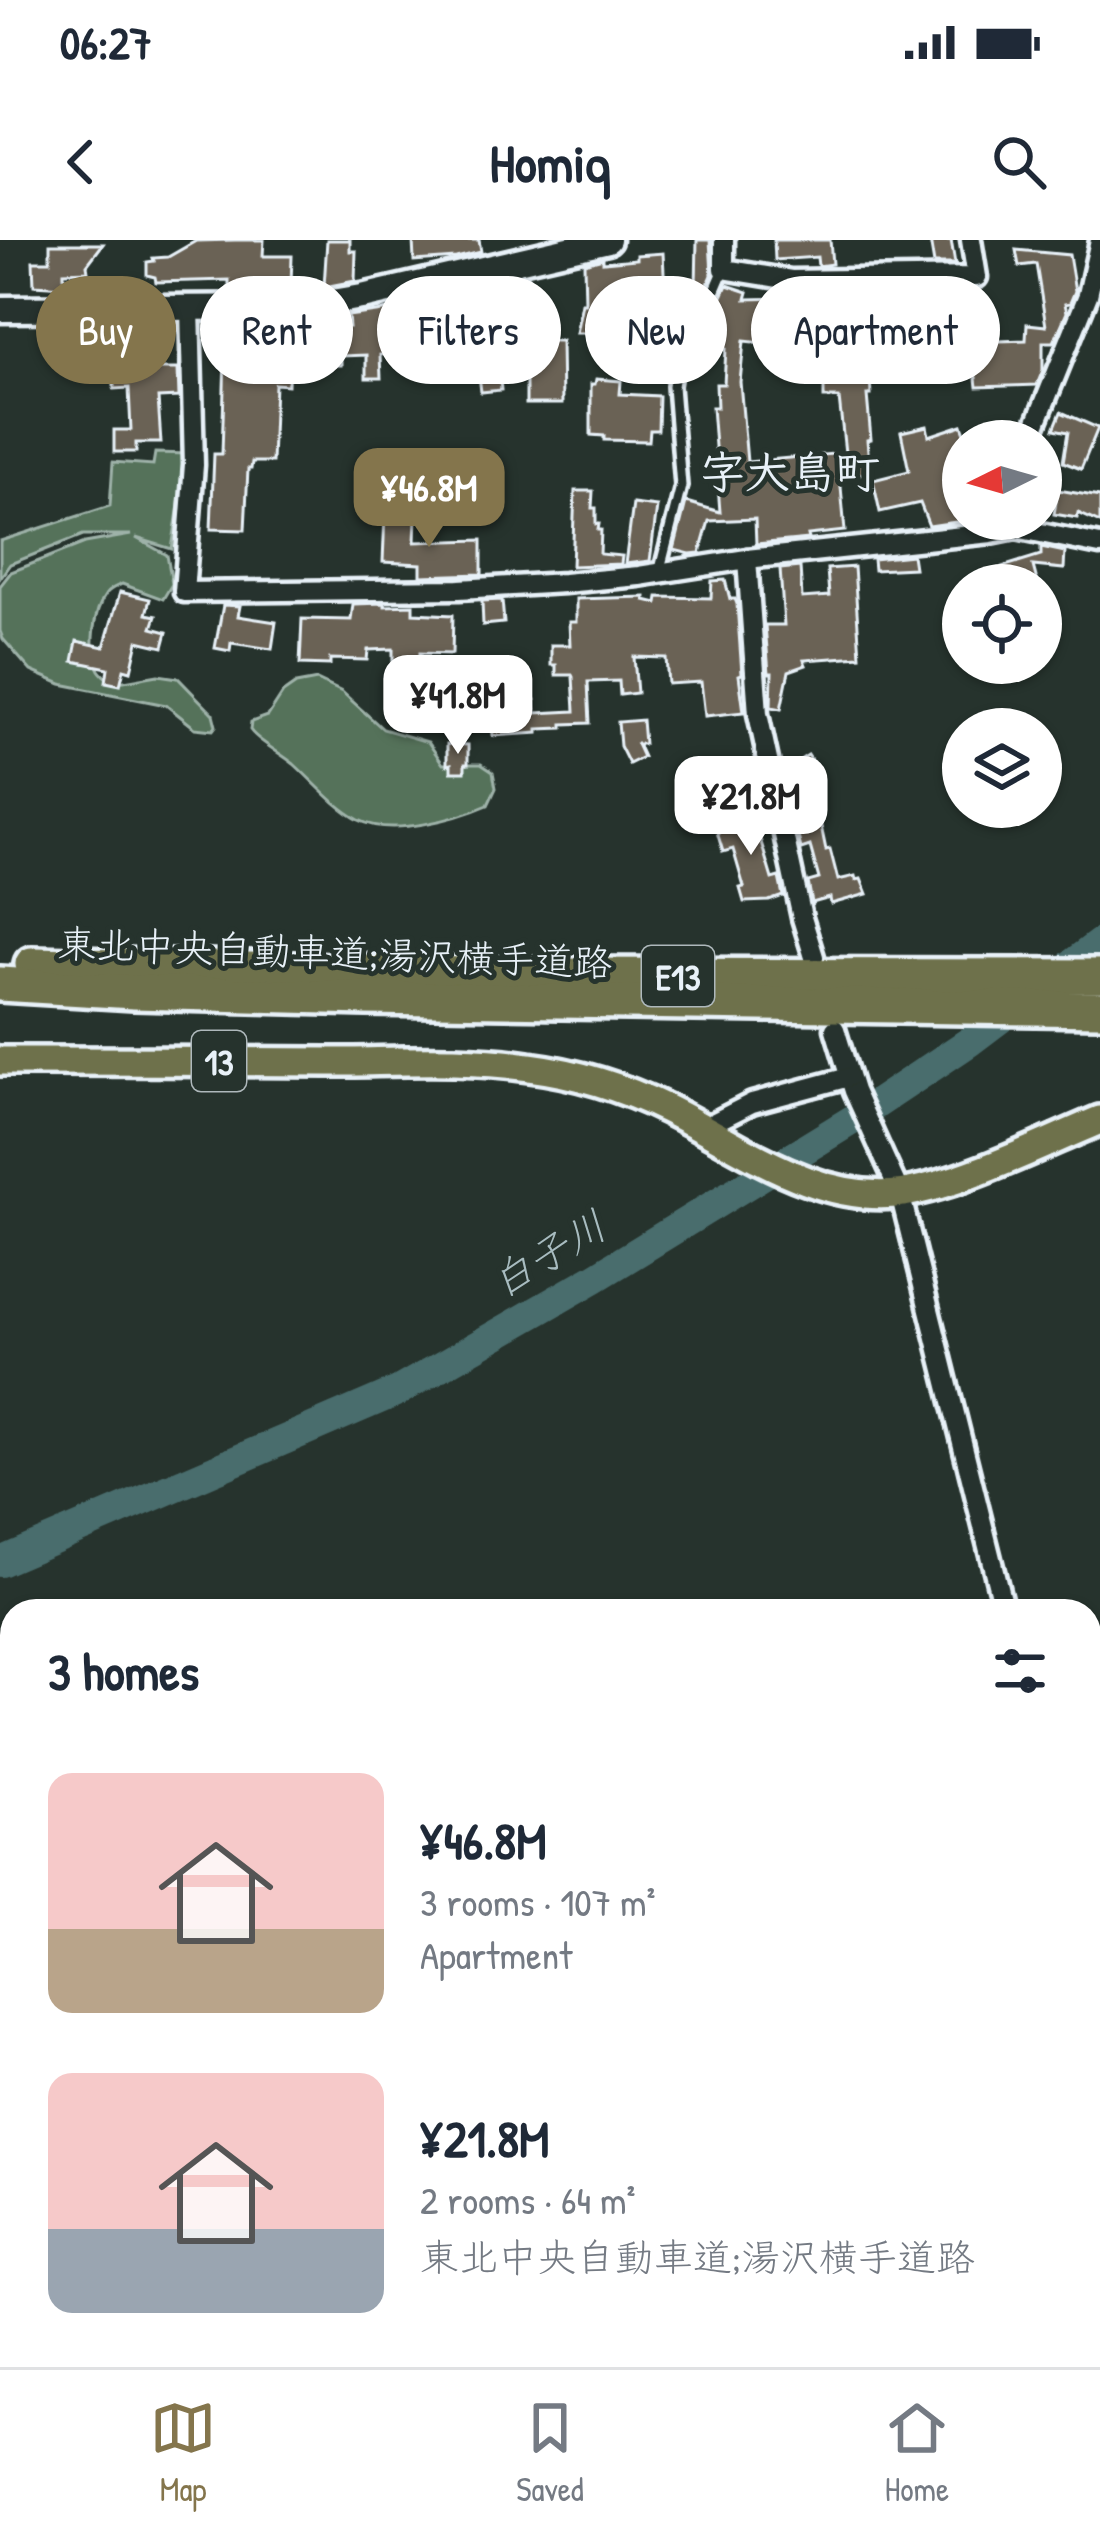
<!DOCTYPE html>
<meta charset="utf-8">
<style>
body{margin:0;font-family:"Patrick Hand","Klee One",sans-serif;background:#f2f2f3;color:#1f2937;height:100vh;display:flex;flex-direction:column;font-size:45px;white-space:nowrap}
*{box-sizing:border-box;margin:0}
p{font-size:39px;color:#747a83}
.icon{flex:none;width:66px;height:66px;fill:none;stroke:currentColor;stroke-width:2;stroke-linecap:round;stroke-linejoin:round}
.map{position:relative;flex:1;overflow:hidden}
.details{position:absolute;left:0px;top:1359px;width:1101px;height:768px;display:flex;flex-direction:column;background:#fff;border-radius:36px 36px 0 0;box-shadow:0 3px 9px #0004}
.details>*{flex:none}
.banner{position:absolute;left:36px;top:36px;width:1029px;height:108px;display:flex;gap:24px}
.needle{width:78px;rotate:265deg}
.tools{position:absolute;left:942px;top:180px;display:grid;gap:24px}
.tools a{display:grid;place-items:center;width:120px;height:120px;border-radius:50%;background:#fff;box-shadow:0 3px 9px #0004;font-size:60px}
.price{position:absolute;translate:-50% -102px;padding:0 27px;border-radius:24px;background:#fff;color:#222;font-size:39px;line-height:78px;filter:drop-shadow(0 3px 6px #0008)}
.price::after{content:'';position:absolute;left:50%;top:72px;width:36px;height:27px;margin-left:-18px;background:inherit;clip-path:polygon(0 0,100% 0,50% 100%)}
.price.current{background:#84754c;color:#fff}
ul{padding:0;list-style:none}
li{display:flex;align-items:center;gap:36px;height:300px;padding:0 48px}
li span{display:grid;place-items:center;flex:none;width:336px;height:240px;border-radius:24px;color:#555}
li>.icon{margin-inline-start:auto}
span .icon{width:144px;height:144px;fill:#fffc;stroke-width:1}
li b{font-size:51px}
h2{display:flex;justify-content:space-between;align-items:center;height:144px;padding:0 48px;font-size:51px}
.chip{padding:0 42px;border-radius:54px;background:#fff;box-shadow:0 3px 9px #0004;font-size:42px;line-height:108px}
.chip.current{background:#84754c;color:#fff}
.status{display:flex;justify-content:space-between;align-items:center;height:84px;padding:0 60px;background:#fff;direction:ltr}
.status svg{height:33px;fill:currentColor}
header{display:flex;justify-content:space-between;align-items:center;height:156px;padding:0 48px;background:#fff;font-size:54px;font-weight:800}
.tabs{display:flex;justify-content:space-around;align-items:center;height:168px;border-top:3px solid #e0e1e3;background:#fff;font-size:33px;color:#747a83}
.tabs a{display:grid;justify-items:center;gap:6px}
.tabs .current{color:#84754c}
.map>svg:first-child{display:block}
.green{fill:#54725a;stroke:#9eb2a9;stroke-width:3}
.lines{fill:none;stroke-linecap:round;stroke-linejoin:round}
.river{stroke:#496d6d;stroke-width:30}
.building{fill:#6b6254;stroke:#e8f1f8;stroke-width:3;fill-rule:evenodd}
.lane-casing{stroke:#e8f1f8;stroke-width:18}
.street-casing{stroke:#e8f1f8;stroke-width:27}
.secondary-casing{stroke:#e8f1f8;stroke-width:33}
.primary-casing{stroke:#e8f1f8;stroke-width:36}
.highway-casing{stroke:#e8f1f8;stroke-width:42}
.lane{stroke:#26332d;stroke-width:9}
.street{stroke:#26332d;stroke-width:18}
.secondary{stroke:#26332d;stroke-width:24}
.primary{stroke:#6e714b;stroke-width:27}
.highway{stroke:#6e714b;stroke-width:33}
.labels{text-anchor:middle;dominant-baseline:central;stroke-width:10;stroke-linejoin:round;paint-order:stroke}
.shield{fill:#26332d;stroke:#aeb8bb;stroke-width:3}
.shield-label{font-size:36px;font-weight:bold;fill:#e8f1f8}
.street-label{font-size:39px;fill:#e8f1f8;stroke:#26332d}
.water-label{font-size:42px;font-style:italic;fill:#a8bcc0;stroke:#26332d}
.quarter-label{font-size:45px;font-weight:bold;fill:#e8f1f8;stroke:#26332d}
</style>
<div class="status"><b>06:27</b><svg viewBox="0 0 49 12"><path d="M0 12V9h3v3zM5 12V6h3v6zM10 12V3h3v9zM15 12V0h3v12zM26 1h20v11H26zM47 4h2v5h-2z"/></svg></div>
<header><svg class="icon" aria-label="back" viewBox="0 0 24 24"><path d="M15 5l-7 7 7 7"/></svg>Homiq<svg class="icon" aria-label="search" viewBox="0 0 24 24"><circle cx="10" cy="10" r="6"/><path d="M15 15l6 6"/></svg></header>
<div class="map">
<svg width="1100" height="2127" viewBox="0 0 1100 2127">
<rect width="100%" height="100%" fill="#26332d"/>
<filter id="ink" filterUnits="userSpaceOnUse"><feTurbulence type="fractalNoise" baseFrequency=".00833" numOctaves="2"/><feDisplacementMap in="SourceGraphic" scale="24" xChannelSelector="R" yChannelSelector="G"/><feConvolveMatrix kernelMatrix="1 2 1 2 8 2 1 2 1" color-interpolation-filters="sRGB"/></filter>
<g filter="url(#ink)">
<!-- green -->
<g class="green">
<path d="M638,79L697,80L680,108L671,139L616,124L626,87L633,89Z"/>
<path d="M155,213L187,214L172,309L136,298L167,315L172,344L163,359L122,344C114,348 111,348 106,354C93,371 88,411 99,430C102,435 108,439 113,443L158,435L178,438L213,474L216,486L213,490L195,488L166,465L61,444L31,431L3,399L0,391V346L11,332L85,303L131,295H83L10,324L0,338V301L110,266L113,222L153,225Z"/>
<path d="M317,440L342,452L383,489L428,502L443,524H481L493,532L496,548L488,565C456,579 391,597 359,580C335,567 314,542 294,524C281,513 257,501 250,490L251,482L268,476L283,453L296,444Z"/>
</g>
<g class="lines">
<!-- river -->
<path class="river" d="M0,1322L398,1151L595,1038L857,877L969,802L1100,703"/>
</g>
<!-- building -->
<g class="building">
<path d="M235,0H264L263,16H292L291,44L257,43V51H229V40L156,42L155,37L147,35V22L154,21L153,18L168,17L196,1Z"/>
<path d="M327,0H350V11H356L355,41L324,47Z"/>
<path d="M413,0H479L481,12L456,18L414,21Z"/>
<path d="M697,0H710L712,35L694,76L674,77L672,49L696,48Z"/>
<path d="M774,0H830L832,24L818,26L817,17L775,20Z"/>
<path d="M930,0H951L955,24H934Z"/>
<path d="M50,4H103L87,25L88,31L64,32V47L34,45L33,21H50Z"/>
<path d="M1016,10L1069,15L1075,51L1070,63L1065,64L1067,72L1054,102H1043V130L1037,145L977,147L972,102L1026,100L1027,84L1046,86L1036,24L1019,26Z"/>
<path d="M663,13L665,52L638,54L631,84L624,82L623,88L617,90L611,116L597,113L601,93H576L582,63H585L584,23L603,18V22L637,19V15Z"/>
<path d="M528,35L529,45H535L536,58L493,63L501,150L481,152L469,49L501,46L500,42Z"/>
<path d="M727,45L748,52L746,59L787,58V53H840V60L875,62L876,58L908,60L905,89L873,86L865,138H870L871,155H867L871,199L867,200L870,233L840,236L845,291L808,295L809,299L756,304L755,279L709,281L700,313L690,314L674,310L686,262L720,272L712,167H717L716,144H724L726,109L706,108L707,91ZM744,101L782,105V110L832,112L828,141H824V158H839L845,213L747,222L740,142Z"/>
<path d="M418,66L420,99L392,101V106H388L389,114L380,115L381,138H366V115L341,116V125H319V87H349L348,76Z"/>
<path d="M119,91H146V99H155L156,112H161V129H178L179,157L158,158L161,203H136V212H114V190H131L129,148L114,149V97H119Z"/>
<path d="M526,94H544V101H561L562,164H526Z"/>
<path d="M225,116L289,118L288,145L275,144L272,222H252L251,229H248L245,290L211,289L214,214H222Z"/>
<path d="M596,139L621,141L620,154L659,156L658,190H650L649,201L604,200V196L591,195V144H595Z"/>
<path d="M1061,172L1098,188L1081,229L1063,222L1068,192L1054,189Z"/>
<path d="M962,185L968,201H963V281L929,286L920,263L880,272L873,240L909,231L901,192L927,186L929,196Z"/>
<path d="M438,249H478L479,264L455,265V275H434V259H438Z"/>
<path d="M1058,250L1100,257V283L1078,273L1077,278L1054,274Z"/>
<path d="M575,251H593L592,268H596V284H599L598,290H601L600,314L622,316L621,324L572,326Z"/>
<path d="M633,264L657,267L650,321L625,324Z"/>
<path d="M385,275L416,276L415,302L482,300V334L421,336V324L383,322Z"/>
<path d="M1041,307L1065,312L1064,329L1033,326L1038,345H1006L1002,327L1041,315Z"/>
<path d="M912,315L914,328L874,330L873,319Z"/>
<path d="M800,327L802,358L829,356L827,329L854,327L860,416L804,420L806,425L789,431L781,469L771,467L772,433H769L765,385H784L780,329Z"/>
<path d="M725,340L730,359H735L737,364L742,434L739,435L744,472L705,476L701,442L668,444L666,418L634,417L637,453L620,455L619,441L588,442L590,483L563,484V488L538,489V493L493,496L488,424L502,422L505,462L535,460L536,473L575,471L573,437L572,435H556V425H551V405H570L569,382H576V359L645,357V360L657,363L658,357L711,358L712,341Z"/>
<path d="M120,352L150,359L146,374L156,376L152,388L167,392L163,407L138,401L131,431L124,429L120,445L106,442L108,428L73,421L77,401L104,407Z"/>
<path d="M502,360L504,383L483,385L482,361Z"/>
<path d="M385,363V366L413,365V373L453,375L452,414L420,413V430L393,429V409L368,410L367,420L330,419V425L300,424L302,379L351,380L353,364Z"/>
<path d="M223,365L240,366L238,376L276,382L272,409L231,403L230,411L215,408Z"/>
<path d="M642,480L644,504H637L643,517L629,524L620,506L618,482Z"/>
<path d="M447,504L468,505V524H465V532H451V524L447,525Z"/>
<path d="M808,515L817,528L803,538L820,561L816,562L826,610L830,609L838,640L855,636L856,640L861,639L867,654L831,664L830,658L812,663L808,642L819,639L810,606L801,609L793,574L800,572L788,548L784,530Z"/>
<path d="M764,566L767,579L755,582L772,639L779,637L783,656L769,661L744,662L740,648L744,647L733,609L723,612L717,592L740,585L736,574Z"/>
</g>
<g class="lines">
<defs>
<path id="lane" d="M659,333L681,246L673,146L675,133L691,106L724,29"/>
<g id="street">
<path d="M724,0V29L791,40L977,37L971,0"/>
<path d="M190,68L194,225L184,352L459,349L564,343L639,336L747,319L991,293L1016,288L1100,305"/>
<path d="M1029,201L1088,55L1100,1"/>
<path d="M747,319L758,474L802,678L814,717"/>
<path d="M835,789L854,851L900,953L1004,1371"/>
<path d="M703,888L752,863L849,837"/>
<path d="M1089,1706L1100,1749"/>
</g>
<path id="secondary" d="M0,69L304,67L362,57L608,0"/>
<path id="primary" d="M0,821C109,821 219,821 328,822C394,822 463,817 529,827C577,833 624,848 667,869C740,905 817,966 904,953C965,943 1042,904 1100,880"/>
<g id="highway">
<path d="M32,724L508,735L1100,736"/>
<path d="M0,744L134,752L366,758L1100,769"/>
</g>
</defs>
<!-- lane casing -->
<use href="#lane" class="lane-casing"/>
<!-- street casing -->
<use href="#street" class="street-casing"/>
<!-- secondary casing -->
<use href="#secondary" class="secondary-casing"/>
<!-- primary casing -->
<use href="#primary" class="primary-casing"/>
<!-- highway casing -->
<use href="#highway" class="highway-casing"/>
<!-- lane -->
<use href="#lane" class="lane"/>
<!-- street -->
<use href="#street" class="street"/>
<!-- secondary -->
<use href="#secondary" class="secondary"/>
<!-- primary -->
<use href="#primary" class="primary"/>
<!-- highway -->
<use href="#highway" class="highway"/>
</g>
</g>
<g class="labels">
<!-- shield labels -->
<g class="shield">
<rect x="642" y="706" width="72" height="60" rx="9"/>
<rect x="192" y="791" width="54" height="60" rx="9"/>
</g>
<g class="shield-label">
<text x="678" y="736">E13</text>
<text x="219" y="821">13</text>
</g>
<!-- street labels -->
<g class="street-label">
<text transform="translate(335 712) rotate(2)">東北中央自動車道;湯沢横手道路</text>
</g>
<!-- water labels -->
<g class="water-label">
<text transform="translate(548 1013) rotate(-31)">白子川</text>
</g>
<!-- quarter labels -->
<g class="quarter-label">
<text x="790" y="231">字大島町</text>
</g>
</g>
</svg>
<div class="tools">
<a><svg class="needle" viewBox="-14 -14 28 28"><path d="M0-13l5 13h-10z" fill="#e53935"/><path d="M0 13l5-13h-10z" fill="#747a83"/></svg></a>
<a><svg class="icon" aria-label="locate" viewBox="0 0 24 24"><circle cx="12" cy="12" r="6"/><path d="M12 2v4M12 18v4M2 12h4M18 12h4"/></svg></a>
<a><svg class="icon" aria-label="layers" viewBox="0 0 24 24"><path d="M12 4l9 5-9 5-9-5zM3 14l9 5 9-5"/></svg></a>
</div>
<b class="price current" style="left:429px;top:310px">¥46.8M</b>
<b class="price" style="left:458px;top:517px">¥41.8M</b>
<b class="price" style="left:751px;top:618px">¥21.8M</b>
<div class="banner">
<a class="chip current">Buy</a>
<a class="chip">Rent</a>
<a class="chip">Filters</a>
<a class="chip">New</a>
<a class="chip">Apartment</a>
</div>
<section class="details">
<h2>3 homes<svg class="icon" aria-label="filters" viewBox="0 0 24 24"><path d="M4 7h16M4 17h16"/><circle cx="9" cy="7" r="2"/><circle cx="15" cy="17" r="2"/></svg></h2>
<ul>
<li><span style="background:linear-gradient(#f6c9c9 65%,#b9a48a 0)"><svg class="icon" aria-label="home" viewBox="0 0 24 24"><path d="M3 11l9-7 9 7M6 9v11h12V9"/></svg></span><div><b>¥46.8M</b><p>3 rooms · 107 m²</p><p>Apartment</p></div></li>
<li><span style="background:linear-gradient(#f6c9c9 65%,#9aa5b1 0)"><svg class="icon" aria-label="home" viewBox="0 0 24 24"><path d="M3 11l9-7 9 7M6 9v11h12V9"/></svg></span><div><b>¥21.8M</b><p>2 rooms · 64 m²</p><p>東北中央自動車道;湯沢横手道路</p></div></li>
</ul>
</section>
</div>
<nav class="tabs">
<a class="current"><svg class="icon" aria-label="map" viewBox="0 0 24 24"><path d="M3 6l6-2 6 2 6-2v14l-6 2-6-2-6 2zM9 4v14M15 6v14"/></svg>Map</a>
<a><svg class="icon" aria-label="saved" viewBox="0 0 24 24"><path d="M7 4h10v16l-5-4-5 4z"/></svg>Saved</a>
<a><svg class="icon" aria-label="home" viewBox="0 0 24 24"><path d="M3 11l9-7 9 7M6 9v11h12V9"/></svg>Home</a>
</nav>
